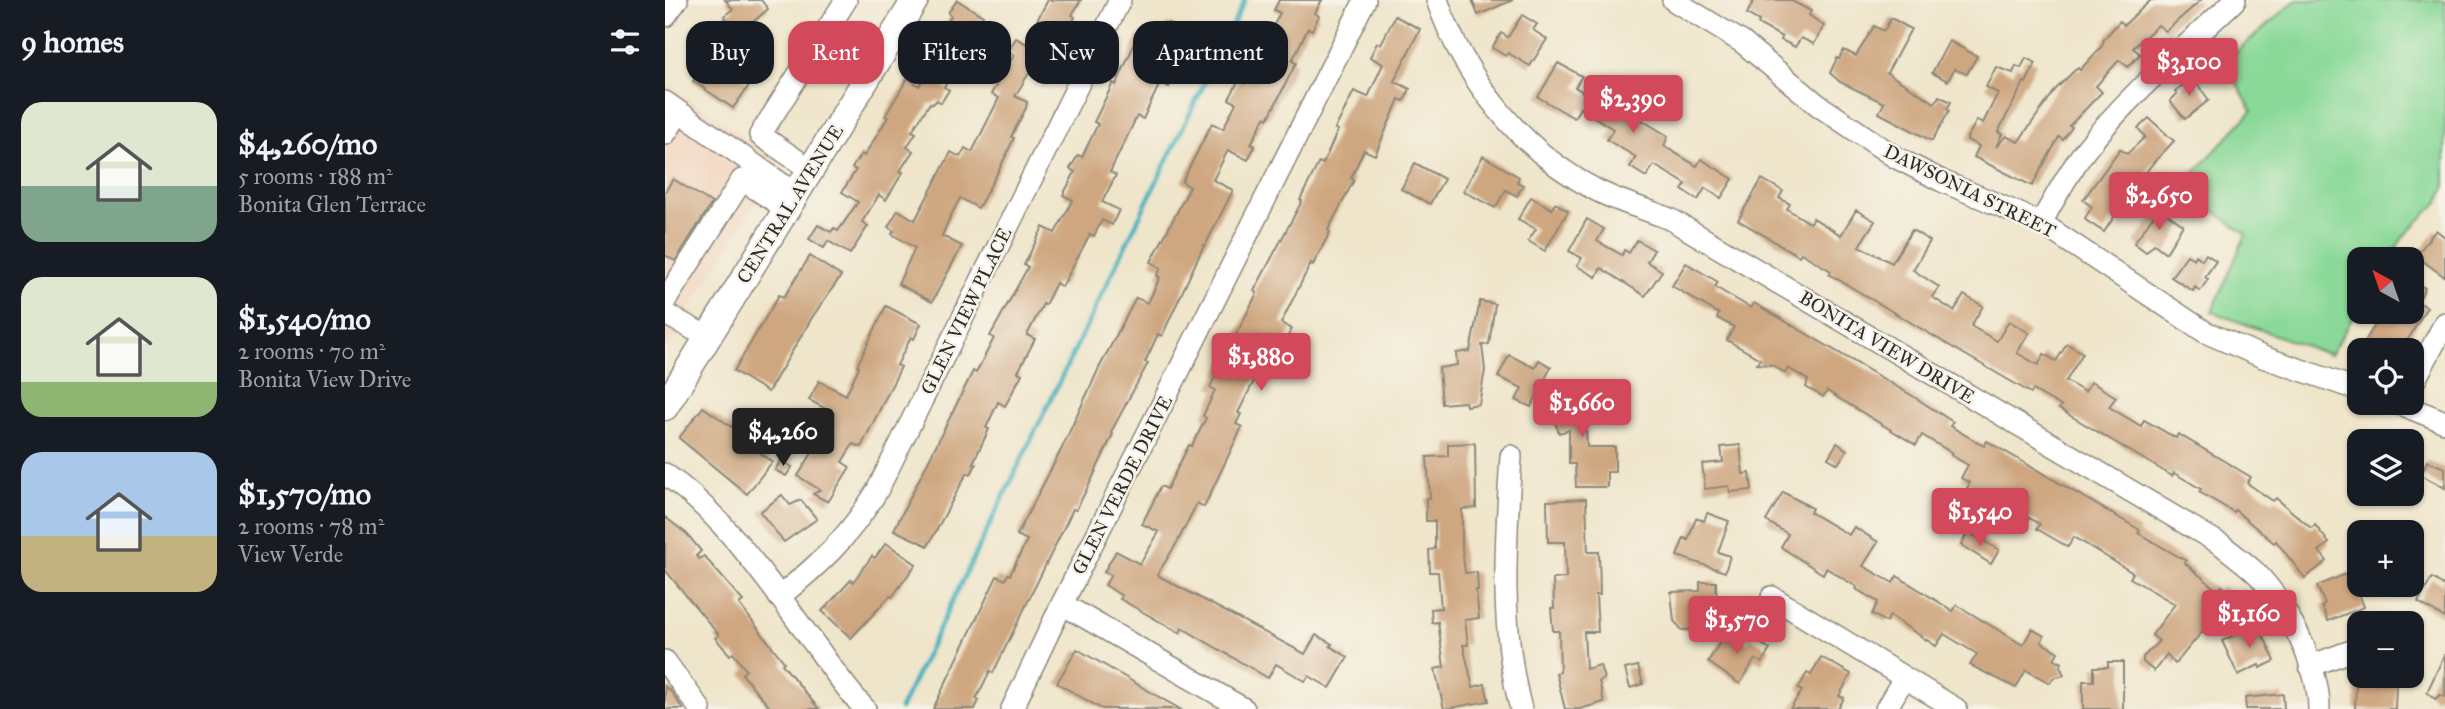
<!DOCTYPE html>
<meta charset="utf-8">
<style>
body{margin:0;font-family:"IM FELL Great Primer",serif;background:#20242c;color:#f1f3f6;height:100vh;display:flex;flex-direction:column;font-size:26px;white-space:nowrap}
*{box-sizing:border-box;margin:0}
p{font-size:23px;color:#9ea1a6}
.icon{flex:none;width:38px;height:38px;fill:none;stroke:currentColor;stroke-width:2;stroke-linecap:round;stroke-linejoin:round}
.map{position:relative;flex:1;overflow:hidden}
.drawer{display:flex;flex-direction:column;background:#171b24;width:665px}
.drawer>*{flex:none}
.top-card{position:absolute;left:21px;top:21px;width:665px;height:63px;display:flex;gap:14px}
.needle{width:46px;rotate:320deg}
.buttons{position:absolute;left:1682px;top:247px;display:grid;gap:14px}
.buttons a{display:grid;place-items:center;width:77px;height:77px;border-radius:14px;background:#171b24;box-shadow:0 2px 5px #0004;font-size:35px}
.price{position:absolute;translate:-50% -60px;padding:0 16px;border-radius:7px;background:#d1495b;color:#fff;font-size:23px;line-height:46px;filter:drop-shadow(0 2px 4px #0008)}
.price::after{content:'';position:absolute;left:50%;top:42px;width:21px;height:16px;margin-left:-10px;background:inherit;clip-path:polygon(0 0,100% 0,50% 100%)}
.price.on{background:#222;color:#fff}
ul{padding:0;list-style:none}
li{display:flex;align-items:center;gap:21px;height:175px;padding:0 21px}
li span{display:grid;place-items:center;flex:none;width:196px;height:140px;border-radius:21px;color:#555}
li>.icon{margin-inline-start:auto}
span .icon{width:84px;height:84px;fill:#fffc;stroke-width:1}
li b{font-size:30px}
h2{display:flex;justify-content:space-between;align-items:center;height:84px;padding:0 21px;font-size:30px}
.tag{padding:0 24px;border-radius:21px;background:#171b24;box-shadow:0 2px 5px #0004;font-size:24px;line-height:63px}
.tag.on{background:#d1495b;color:#fff}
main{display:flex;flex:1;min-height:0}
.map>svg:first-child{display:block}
.built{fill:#f2d4be}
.green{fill:#8ad998;stroke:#5a8262;stroke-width:2}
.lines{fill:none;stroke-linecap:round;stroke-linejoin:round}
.stream{stroke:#42b1be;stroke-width:4.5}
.building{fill:#cea67f}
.minor-casing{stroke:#8d887a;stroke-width:24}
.major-casing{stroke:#8d887a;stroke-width:29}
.minor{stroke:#fff;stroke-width:21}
.major{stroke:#fff;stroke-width:26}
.labels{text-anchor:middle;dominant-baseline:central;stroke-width:5;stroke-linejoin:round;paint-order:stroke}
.street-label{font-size:19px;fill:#2b2b2b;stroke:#f7f3e8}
</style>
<main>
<section class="drawer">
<h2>9 homes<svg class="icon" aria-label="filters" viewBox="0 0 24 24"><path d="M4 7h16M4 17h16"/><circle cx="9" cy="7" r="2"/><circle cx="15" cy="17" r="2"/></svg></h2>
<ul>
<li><span style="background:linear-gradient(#dfe7d0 60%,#7fa58c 0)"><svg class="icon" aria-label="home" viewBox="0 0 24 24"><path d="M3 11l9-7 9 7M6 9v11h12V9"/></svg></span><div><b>$4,260/mo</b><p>5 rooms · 188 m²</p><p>Bonita Glen Terrace</p></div></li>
<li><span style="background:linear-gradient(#dfe7d0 75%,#8fb573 0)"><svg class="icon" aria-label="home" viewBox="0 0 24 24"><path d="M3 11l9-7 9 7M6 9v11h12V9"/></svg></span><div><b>$1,540/mo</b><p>2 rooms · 70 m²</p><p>Bonita View Drive</p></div></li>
<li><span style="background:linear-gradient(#a9c7e8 60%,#c2b280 0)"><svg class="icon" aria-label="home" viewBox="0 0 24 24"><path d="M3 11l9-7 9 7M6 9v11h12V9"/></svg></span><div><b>$1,570/mo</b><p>2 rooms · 78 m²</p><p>View Verde</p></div></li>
</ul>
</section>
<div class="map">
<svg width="1780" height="709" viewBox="0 0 1780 709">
<rect width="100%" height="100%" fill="#f7f3e8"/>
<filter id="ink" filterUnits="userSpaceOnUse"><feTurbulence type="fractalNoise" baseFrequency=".0143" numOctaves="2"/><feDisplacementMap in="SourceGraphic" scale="14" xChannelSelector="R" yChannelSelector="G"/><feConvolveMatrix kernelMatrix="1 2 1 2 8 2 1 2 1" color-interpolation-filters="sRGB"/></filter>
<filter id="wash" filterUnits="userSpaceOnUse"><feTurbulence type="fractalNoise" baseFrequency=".00686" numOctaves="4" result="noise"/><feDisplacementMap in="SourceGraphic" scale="28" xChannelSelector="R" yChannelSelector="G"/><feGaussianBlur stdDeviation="1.57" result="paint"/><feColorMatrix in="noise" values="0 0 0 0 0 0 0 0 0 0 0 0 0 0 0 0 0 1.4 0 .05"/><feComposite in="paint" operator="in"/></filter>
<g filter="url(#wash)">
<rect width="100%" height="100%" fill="#efe5ca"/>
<!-- built -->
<path class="built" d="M0,83L116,163L0,350Z"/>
<!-- green -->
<path class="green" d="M1631,0H1780V188L1773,202L1739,236L1724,259H1694V308L1665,355L1547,312L1581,234L1516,187L1587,111L1560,62Z"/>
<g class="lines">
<!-- stream -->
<path class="stream" d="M235,709L580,0"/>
</g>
<g id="blocks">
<!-- building -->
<g class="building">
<path d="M60,0H96L103,9L74,34L59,16L68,9Z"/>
<path d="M292,0L318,16L284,66L290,69L279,87L284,90L276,103L272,100L268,104L265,103L247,131L251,133L242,147L248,151L235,171L238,172L221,200L214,195L197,222L203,226L185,254L163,241L159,248L144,239L153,225L166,232L169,228L173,231L193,202L177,192L191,170L187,168L196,154L199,156L223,117L220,116L243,78L254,86L277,48L269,43L286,16L283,13Z"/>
<path d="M383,0H416L407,15L410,17L384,67L372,60L350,96L362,102L361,108L346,137L349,138L335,168L313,208L295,198L285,217L277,236L297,246L267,302L233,284L250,248L227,234L229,231L223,227L233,210L250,220L286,152L295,157L300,148L307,152L334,98L326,94L349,55L343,51L351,38L373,50L386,28L372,20Z"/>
<path d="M614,0H657L650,13L654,16L647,30L643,28L627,61L631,63L603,119L600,117L586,144L590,146L583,160L563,150L548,180L568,190L540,246L539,245L497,336L493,334L480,362L483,363L446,432L448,434L427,479L411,510L408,509L328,673L325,671L311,699L314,700L310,709H268L332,576L340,580L343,574L345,575L362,540L352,535L397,448L434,368L471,298L483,303L495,277L492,276L496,268L486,262L525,187L517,182L547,123L558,129L571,103L564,99L578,72L580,82L615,13L609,10Z"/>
<path d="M807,0H848L813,15Z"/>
<path d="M1089,0H1125L1146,11L1144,15L1159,26L1149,44L1136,38L1130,47L1116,40L1117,37L1093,24L1094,21L1082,14Z"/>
<path d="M1486,0H1536L1501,31L1493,25L1468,48L1475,54L1463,67L1454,60L1431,86L1437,92L1404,126L1407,127L1398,140L1394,137L1367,186L1309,157L1314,146L1302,140V138L1312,120L1318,123L1333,93L1321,87L1331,67L1348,73L1351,66L1356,68L1361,58L1371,63L1361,83L1359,82L1333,132L1337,134L1331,147L1341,136L1353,142L1391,89L1409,71L1413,68L1415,70L1437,46L1439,39L1455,21L1459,25Z"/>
<path d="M857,15L872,24L868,30L882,39L865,66L843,53L841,56L827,48L836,33L843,37Z"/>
<path d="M730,16L755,29L729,81L745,89L739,101L734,99L710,155L699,150L686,178L689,180L663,230L665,232L648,265L646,263L616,323L627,329L622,338L624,340L613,361L602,355L573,413L576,414L571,424L577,427L539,507L532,503L513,541L492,575L640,654L651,635L667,644L665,646L683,657L665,688L644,676L640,681L611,664L603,678L517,628L515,633L455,599L457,596L440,585L446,575L439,572L451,551L475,564L494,532L477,524L496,486L502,489L524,445L527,446L541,418L538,416L550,390L545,387L592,293L589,291L637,201L635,200L654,162L658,164L673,130L670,129L689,91L703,97L718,64L705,57L712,43L716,44Z"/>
<path d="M1226,18L1246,29L1222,73L1270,103L1274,96L1286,102L1282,109L1284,111L1267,141L1214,113L1219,103L1175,82L1165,73L1172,58L1174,59L1179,50L1191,56L1209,26L1219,31Z"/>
<path d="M503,23L522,33L512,53L520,56L504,87L495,83L478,119L472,116L445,172L451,175L437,202L454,210L447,225L437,220L429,236L425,234L397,287L391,283L380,305L378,304L362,335L370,339L353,372L357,374L340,406L333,402L321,428L324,429L308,463L311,464L306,474L302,473L263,546L229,530L308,371L311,373L329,338L325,336L363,267L359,265L378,227L390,233L408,200L398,195L410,172L405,169L413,155L417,157L433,124L429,122L448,83L451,85L473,36L486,43L488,38L493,41Z"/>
<path d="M1284,41L1312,56L1302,74L1289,69L1283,81L1267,73Z"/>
<path d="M45,56L85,84L68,108L28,81Z"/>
<path d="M893,63L917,76L910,87L934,102L939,94L963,109L967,102L980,110L975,119L1003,136L999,146L1032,166L1036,159L1068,179L1056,198L1040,188L1033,200L1017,190L1021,184L989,165L981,177L965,167L971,157L942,140L948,129L915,108L909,118L873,97Z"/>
<path d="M1527,77L1544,100L1520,119L1505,101L1512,94L1510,92Z"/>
<path d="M1484,118L1509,141L1489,162L1464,194L1439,232L1422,221L1420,218L1427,207L1418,200L1455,149L1462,154L1480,137L1473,128Z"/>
<path d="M818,156L854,177L852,182L858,185L852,196L841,190L830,208L798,191Z"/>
<path d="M750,163L779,179L765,204L736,189Z"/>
<path d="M8,179L47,203L10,261L0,255V192Z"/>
<path d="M1097,179L1118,191L1114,198L1125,204L1122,209L1145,223L1148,218L1176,235L1191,210L1210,221L1194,246L1227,263L1247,230L1265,241L1248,270L1274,287L1267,297L1289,311L1299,295L1318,306L1306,326L1332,341L1344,321L1364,333L1352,353L1373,365L1379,354L1391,361L1402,344L1418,353L1401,381L1420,392L1426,382L1451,397L1444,407L1476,426L1479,420L1511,438L1513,434L1586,477L1582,483L1608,501L1611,498L1646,528L1650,525L1664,543L1654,551L1662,561L1640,578L1611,541L1609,543L1570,510L1569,512L1534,492L1536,489L1509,473L1507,476L1438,435L1394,409L1396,406L1368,390L1366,393L1292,350L1164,274L1166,271L1136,253L1134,256L1073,220Z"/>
<path d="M866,197L887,209L890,203L903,211L880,251L863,241L871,229L853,219Z"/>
<path d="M1494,208L1518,225L1501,253L1489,244L1481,252L1469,243Z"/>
<path d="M922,219L939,229L932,241L957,255L959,250L964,253L972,240L989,250L982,262L997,271L980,296L936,268L931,277L912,266L917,258L904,251Z"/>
<path d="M1771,230L1780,237V277L1751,256Z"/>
<path d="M1541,254L1551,261L1540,277L1543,279L1535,291L1530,287L1528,291L1506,277L1522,255L1529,259L1531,255L1537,260Z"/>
<path d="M145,256L176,276L148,316L103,392L69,371L114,295L119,297Z"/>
<path d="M1021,263L1053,282L1050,287L1086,308L1089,303L1246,395L1288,422L1285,426L1319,446L1322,441L1475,530L1473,533L1521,561L1520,563L1553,591L1557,586L1574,600L1560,617L1554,612L1510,664L1502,654L1489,671L1478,662V657L1494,641L1487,635L1510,604L1465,578L1468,573L1409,537L1403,547L1372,529L1375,524L1352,511L1339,522L1311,506L1294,534L1281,527L1305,483L1296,478L1303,465L1286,455L1287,453L1257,435L1251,445L1162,391L1158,397L1141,387L1143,380L1123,368L1120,373L1107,365L1092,364L1095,359L1062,340L1069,327L1052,318L1054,314L1007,286Z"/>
<path d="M1746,281L1760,288L1753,302L1762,307L1737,350H1703L1697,346L1718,312H1746Z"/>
<path d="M815,301L830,304L824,344L817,345L820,370L814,404L801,406L800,402L777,404L774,368L792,365L791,353L805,351Z"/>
<path d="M221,306L256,324L249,339L246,337L232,365L236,367L196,447L188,444L177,462L185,467L163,502L148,494L155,490L133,476L152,445L156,448L169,420L166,418L169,413L144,400L154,381L181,395L194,367L192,366Z"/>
<path d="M844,355L870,368L874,360L886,367L866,407L851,400L857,388L833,377Z"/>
<path d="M920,386L927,408L921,410L925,421L919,424L921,429L922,447H950V472H942V487H911L910,464H904V430L894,433L882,400Z"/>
<path d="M38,407L67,427L71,421L85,431L79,440L107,462L82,494L14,438Z"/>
<path d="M810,443L811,508L797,509V548L800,573L812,572L813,590H811L814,618L800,620L803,645H798L808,687L820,684L824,701L779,709L770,669L779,667L773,622L767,623L766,609L776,608L773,572H765L764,550L770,549V521H761V498H765L762,457L783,456V444Z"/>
<path d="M1172,443L1182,450L1173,464L1163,458Z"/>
<path d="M1075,445L1078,474L1085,473L1087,490L1065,492L1064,486L1040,489L1037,464L1058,462L1056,447Z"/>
<path d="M116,460L127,467L121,476L110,470Z"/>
<path d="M1762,461L1780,468V488L1756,475Z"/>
<path d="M1118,492L1147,508L1145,512L1184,535L1189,527L1213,542L1198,566L1228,583L1232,576L1288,611L1292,605L1358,645L1367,629L1379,636L1376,642L1393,652L1389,659L1397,663L1395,666L1399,675L1388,678L1385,683L1361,670L1351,688L1305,665L1312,654L1279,634L1271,646L1225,616L1221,622L1207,614L1213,602L1191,589L1192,587L1161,568L1158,574L1116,547L1123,534L1101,521Z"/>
<path d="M117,495L125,505L136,500L152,519L119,542L95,512Z"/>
<path d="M921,499L923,552H934L935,595H931L933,632H919L921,669L935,665L939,679L934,681L939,702L915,709H900L891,673L895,672L894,631H888L886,608H889L888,579L901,578L900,542H883L882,501Z"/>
<path d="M1042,513L1064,521L1053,552L1065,556L1060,572L1012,556L1019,538L1023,540L1031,518L1039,521Z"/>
<path d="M0,517L22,534L36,551L31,556L34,559L39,556L78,601L74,604L119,662L117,664L154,709H106L77,674L81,670L68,653L65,655L50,638L54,635L0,570Z"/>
<path d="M1303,532L1334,550L1326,564L1296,545Z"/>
<path d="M221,543L251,564L227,597L225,596L186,638L157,611L186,580L188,582L207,556L210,558Z"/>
<path d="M1686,572L1699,607L1663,621L1657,606L1660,604L1652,586Z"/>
<path d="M1767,578L1780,586V618L1753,602Z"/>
<path d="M1035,582H1051L1052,604H1046L1047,629L1017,630L1009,621L1006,592L1035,591Z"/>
<path d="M1593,624L1610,661L1595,668L1594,665L1573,675L1557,641Z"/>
<path d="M1062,631L1082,643L1086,638L1105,649L1097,663L1090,659L1075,684L1043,662Z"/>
<path d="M412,649L494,697L515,709H437L392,683Z"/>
<path d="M1780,654V697L1775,695L1770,699L1762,692Z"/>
<path d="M1156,657L1186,674L1174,696L1179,698L1173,709H1125L1137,691L1133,689L1142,673L1146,675Z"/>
<path d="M1443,662H1458V709H1418V681H1429V667H1443Z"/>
<path d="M973,666L978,684L965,688L960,669Z"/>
<path d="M1691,682L1731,684L1730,709H1690Z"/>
<path d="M0,686L7,693L18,709H0Z"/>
<path d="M1618,694L1619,709H1581L1580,698Z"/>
</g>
</g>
</g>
<g filter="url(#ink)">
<use href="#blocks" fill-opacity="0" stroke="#8d887a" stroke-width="2"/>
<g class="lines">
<defs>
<g id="minor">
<path d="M772,0C800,80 856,151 931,190C956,203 982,209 1007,220L1557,545C1569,555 1584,565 1595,577C1623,608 1654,666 1654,709"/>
<path d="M1008,0L1077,42L1153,105L1230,157L1277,181L1376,223L1540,332L1598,357L1694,390"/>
<path d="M0,16L12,0"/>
<path d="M0,102L131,194"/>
<path d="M0,134L14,113"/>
<path d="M146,170L95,135L181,0"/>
<path d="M1376,223C1390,197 1404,172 1421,149C1464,94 1520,48 1570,0"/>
<path d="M0,301L77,180L122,209"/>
<path d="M0,314L43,337"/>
<path d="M1746,387L1780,323"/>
<path d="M1730,402L1780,422"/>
<path d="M846,456C841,539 834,627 856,709"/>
<path d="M0,474C64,519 107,588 154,650C168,670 183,691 200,709"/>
<path d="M114,597C156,563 183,538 212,491L455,0"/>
<path d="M1107,597L1291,709"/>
<path d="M397,604L579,709"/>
<path d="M0,661L35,709"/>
<path d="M1645,666L1694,648"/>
<path d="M347,709L397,604L700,0"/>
<path d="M1221,709L1239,678"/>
</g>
<path id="major" d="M0,407L250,0"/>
</defs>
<!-- minor casing -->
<use href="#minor" class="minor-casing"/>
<!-- major casing -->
<use href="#major" class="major-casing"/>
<!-- minor -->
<use href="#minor" class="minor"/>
<!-- major -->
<use href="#major" class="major"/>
</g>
</g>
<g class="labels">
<!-- street labels -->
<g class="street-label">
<text transform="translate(1305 191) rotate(26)">DAWSONIA STREET</text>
<text transform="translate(125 204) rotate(-58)">CENTRAL AVENUE</text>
<text transform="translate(301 311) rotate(-64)">GLEN VIEW PLACE</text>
<text transform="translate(1222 347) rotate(31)">BONITA VIEW DRIVE</text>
<text transform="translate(457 485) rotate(-63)">GLEN VERDE DRIVE</text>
</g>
</g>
</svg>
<div class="buttons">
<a><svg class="needle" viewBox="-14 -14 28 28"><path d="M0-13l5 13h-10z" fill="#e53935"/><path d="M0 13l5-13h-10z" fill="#9ea1a6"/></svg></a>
<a><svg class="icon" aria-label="locate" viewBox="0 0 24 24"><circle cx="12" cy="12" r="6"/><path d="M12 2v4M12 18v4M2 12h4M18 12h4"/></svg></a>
<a><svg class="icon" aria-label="layers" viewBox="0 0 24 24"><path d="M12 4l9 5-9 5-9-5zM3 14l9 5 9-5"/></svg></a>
<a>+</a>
<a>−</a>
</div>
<b class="price" style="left:1524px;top:98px">$3,100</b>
<b class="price" style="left:968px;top:135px">$2,390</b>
<b class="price" style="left:1494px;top:232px">$2,650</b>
<b class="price" style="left:596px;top:393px">$1,880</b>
<b class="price" style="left:917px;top:439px">$1,660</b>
<b class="price on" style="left:118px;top:468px">$4,260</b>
<b class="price" style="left:1315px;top:548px">$1,540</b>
<b class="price" style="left:1584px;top:650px">$1,160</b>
<b class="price" style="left:1072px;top:656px">$1,570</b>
<div class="top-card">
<a class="tag">Buy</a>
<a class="tag on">Rent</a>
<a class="tag">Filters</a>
<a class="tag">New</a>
<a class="tag">Apartment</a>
</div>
</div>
</main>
